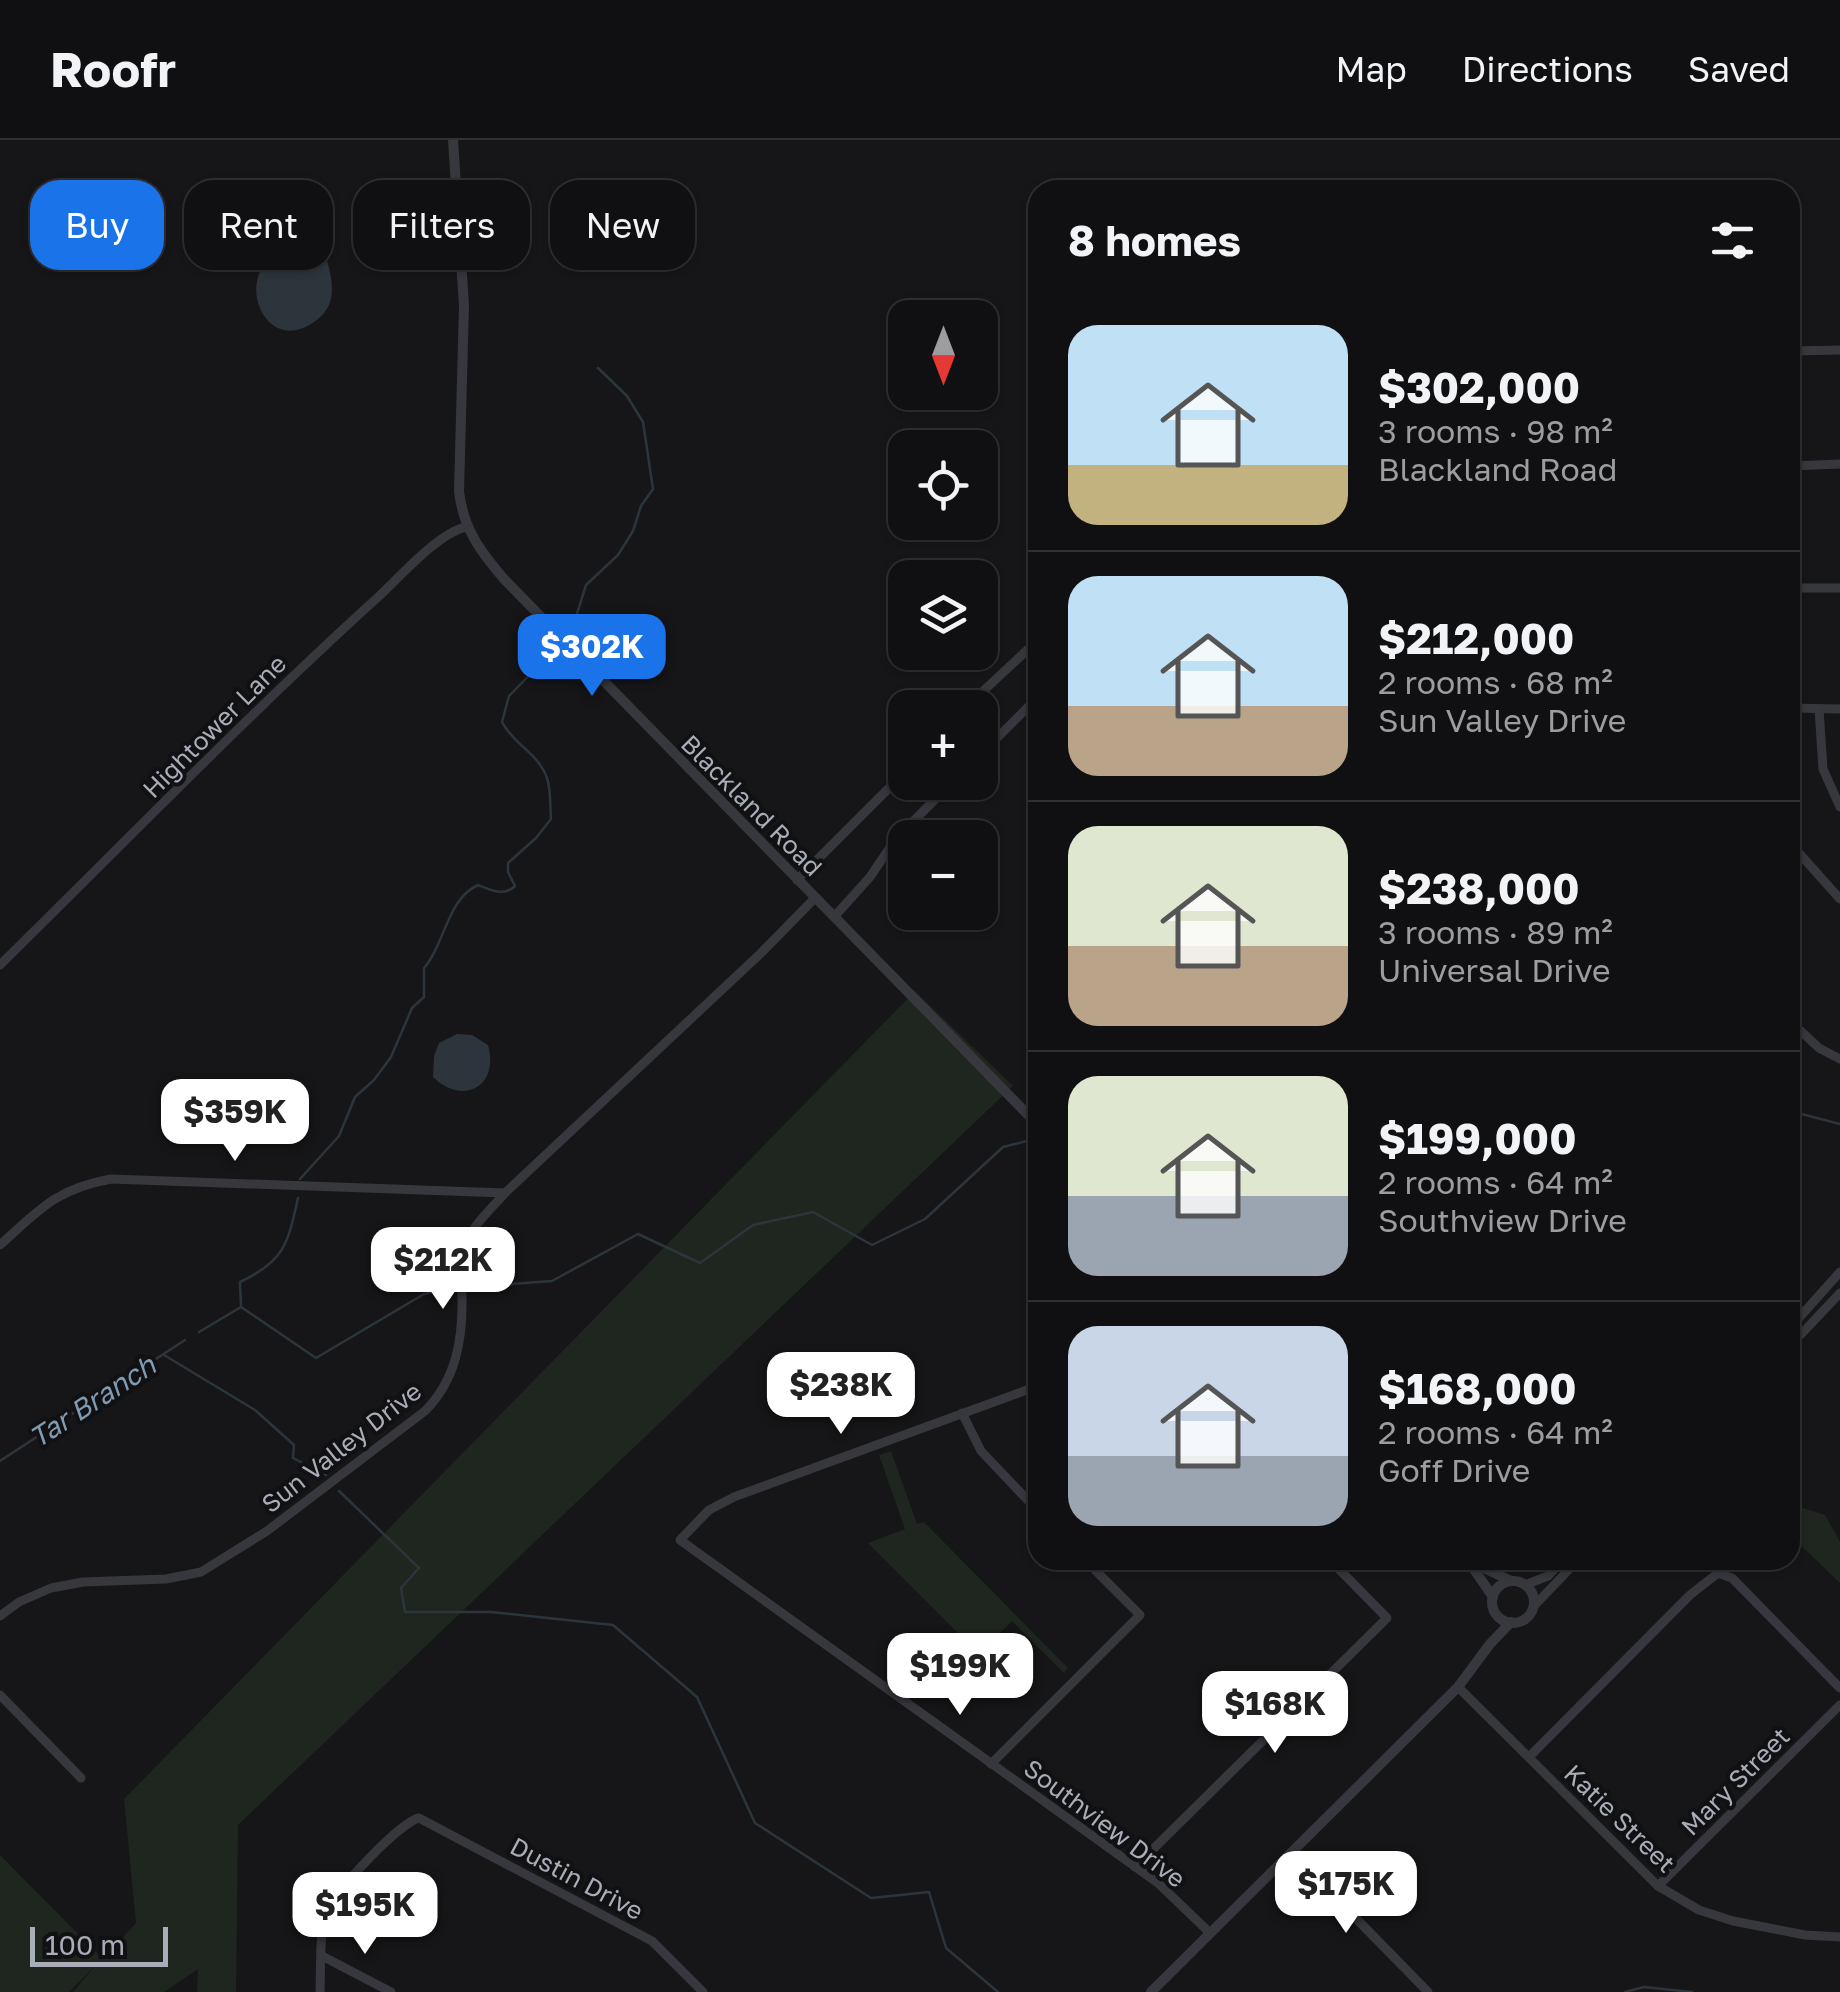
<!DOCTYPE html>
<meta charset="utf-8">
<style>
body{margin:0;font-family:"Golos Text",sans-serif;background:#1e1e20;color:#f1f3f6;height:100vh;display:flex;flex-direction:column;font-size:38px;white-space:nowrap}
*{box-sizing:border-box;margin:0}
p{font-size:32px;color:#9c9d9f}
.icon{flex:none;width:55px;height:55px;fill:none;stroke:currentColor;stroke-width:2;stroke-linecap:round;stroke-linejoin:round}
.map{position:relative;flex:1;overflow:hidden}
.details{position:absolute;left:1028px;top:40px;width:772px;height:1390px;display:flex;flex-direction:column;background:#101012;border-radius:30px;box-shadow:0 2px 8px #0004,0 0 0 2px #303032}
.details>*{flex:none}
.guide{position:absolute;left:30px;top:40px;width:848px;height:90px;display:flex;gap:20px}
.needle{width:65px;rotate:180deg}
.buttons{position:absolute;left:888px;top:160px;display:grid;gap:20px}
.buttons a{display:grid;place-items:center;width:110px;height:110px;border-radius:20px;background:#101012;box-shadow:0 2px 8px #0004,0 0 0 2px #303032;font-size:50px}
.scale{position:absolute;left:30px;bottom:25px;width:138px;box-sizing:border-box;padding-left:10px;border:5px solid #a8adb8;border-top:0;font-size:28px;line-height:35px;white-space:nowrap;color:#a8adb8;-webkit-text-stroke:8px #111113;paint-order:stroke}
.price{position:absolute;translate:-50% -85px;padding:0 22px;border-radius:20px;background:#fff;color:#222;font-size:32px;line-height:65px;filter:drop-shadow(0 2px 5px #0008)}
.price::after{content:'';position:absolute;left:50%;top:60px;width:30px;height:22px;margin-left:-15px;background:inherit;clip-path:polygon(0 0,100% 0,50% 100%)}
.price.current{background:#1a73e8;color:#fff}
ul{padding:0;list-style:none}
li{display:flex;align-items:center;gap:30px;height:250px;padding:0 40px}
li+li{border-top:2px solid #303032}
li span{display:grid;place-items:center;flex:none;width:280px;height:200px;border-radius:30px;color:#555}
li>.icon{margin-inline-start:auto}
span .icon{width:120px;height:120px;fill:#fffc;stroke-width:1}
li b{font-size:42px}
h2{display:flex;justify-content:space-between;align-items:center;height:120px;padding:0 40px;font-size:42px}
.pill{padding:0 35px;border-radius:30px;background:#101012;box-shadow:0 2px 8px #0004,0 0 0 2px #303032;font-size:35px;line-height:90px}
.pill.current{background:#1a73e8;color:#fff}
header{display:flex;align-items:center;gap:60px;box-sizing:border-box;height:140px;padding:0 50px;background:#101012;border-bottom:2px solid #303032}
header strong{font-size:48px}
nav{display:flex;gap:55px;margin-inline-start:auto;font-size:35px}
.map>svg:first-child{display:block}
.green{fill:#1e261f}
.water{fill:#2c353c}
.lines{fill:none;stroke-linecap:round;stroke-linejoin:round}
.stream{stroke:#2c353c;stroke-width:2.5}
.minor{stroke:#37383d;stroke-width:9}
.tertiary{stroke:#37383d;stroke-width:10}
.labels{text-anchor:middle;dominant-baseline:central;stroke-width:8;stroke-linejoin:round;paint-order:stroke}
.street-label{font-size:25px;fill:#a8adb8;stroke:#111113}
.water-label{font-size:28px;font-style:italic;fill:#7f9bb3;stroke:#111113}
</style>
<header>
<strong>Roofr</strong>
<nav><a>Map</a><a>Directions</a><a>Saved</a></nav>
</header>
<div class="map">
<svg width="1840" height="1852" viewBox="0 0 1840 1852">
<rect width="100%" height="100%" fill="#161618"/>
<!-- green -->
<g class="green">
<path d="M915,851L1013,946L238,1685L236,1852H197L198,1829L164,1852H73L95,1826L69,1852H0V1715L103,1819L136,1783L124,1659Z"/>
<path d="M891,1311L917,1384L924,1382L1068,1528L1064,1533L1012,1481L979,1514L868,1403L905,1389L879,1315Z"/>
<path d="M1790,1364L1825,1375L1840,1402V1443L1790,1395Z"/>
</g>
<!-- water -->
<g class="water">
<path d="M298,107L325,114C332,137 339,162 318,179C261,226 223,116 298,107Z"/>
<path d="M457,894L472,895L488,905C500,947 462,966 433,937L434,916L439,903Z"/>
</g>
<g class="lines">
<!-- stream -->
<g class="stream">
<path d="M571,493L586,445L618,415L633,391L641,366L653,349L643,282L627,256L598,228"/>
<path d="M1790,971L1840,984"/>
<path d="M300,1039L339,996L355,957L374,940L391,917L412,868L424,857V828C445,804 447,759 478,745C491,750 504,757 515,746L508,732V723L536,698L551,679C550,666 551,650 547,638C539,614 513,604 502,582L509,556L557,507"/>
<path d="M472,1147L552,1141L638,1094L700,1123L753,1085L813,1072L872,1105L925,1079L1003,1007L1035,999"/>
<path d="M241,1166L240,1142C285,1121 288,1103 298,1058"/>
<path d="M199,1192L241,1167L316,1218L424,1154L451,1149"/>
<path d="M164,1215L255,1270L294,1305L293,1318L326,1335"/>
<path d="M0,1321L185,1200"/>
<path d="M339,1351L419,1428L401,1448L405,1472H491L613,1485L697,1557L755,1683L871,1758L929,1752L946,1808L998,1852"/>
<path d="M1625,1852L1644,1847L1692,1852"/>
</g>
<!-- minor -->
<g class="minor">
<path d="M1790,211L1840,210"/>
<path d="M1790,326L1840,324"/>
<path d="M1790,448H1840"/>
<path d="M965,568L1038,500"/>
<path d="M1790,568L1840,569"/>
<path d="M1819,569L1823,629L1840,667"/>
<path d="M980,615L1038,557"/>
<path d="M1790,703L1840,759"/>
<path d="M797,740L905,632"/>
<path d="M834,777L870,737L895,700L952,642"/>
<path d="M0,825C125,702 247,576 377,458C399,438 438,393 466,387"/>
<path d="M1790,881L1819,908L1840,919"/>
<path d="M0,1105C40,1069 56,1049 111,1039L505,1053"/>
<path d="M1790,1188L1840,1132"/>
<path d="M1790,1206L1840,1153"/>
<path d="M1038,1246L734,1357L709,1370L680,1400L1158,1743L1210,1793"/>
<path d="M962,1273L981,1311L1038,1371"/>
<path d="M1525,1445L1548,1436L1563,1420"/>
<path d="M1534,1466L1578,1420"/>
<path d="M0,1476L19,1462L51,1448L83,1442L166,1439L201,1432L267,1391L425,1271C456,1240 463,1199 462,1156C461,1139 459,1118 466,1102C475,1083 492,1068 505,1053L760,814L815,758"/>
<path d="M1458,1547L1658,1746L1699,1770L1733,1781L1805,1795L1840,1797"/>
<path d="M0,1555L81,1638"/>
<path d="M1529,1617L1690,1455L1718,1433L1732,1438L1840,1548"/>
<path d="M991,1624L1140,1475L1085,1420"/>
<path d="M1292,1713L1428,1852"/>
<path d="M1135,1727L1387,1478L1330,1420"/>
<path d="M1658,1746L1840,1565"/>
<path d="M322,1816L391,1852"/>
<path d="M320,1852C321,1826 319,1798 326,1773C332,1754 400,1682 419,1678L652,1801L703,1852"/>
</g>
<!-- tertiary -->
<g class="tertiary">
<path d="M453,0L464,165L459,351C463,388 480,411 504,439L1038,985"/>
<path d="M1468,1420L1511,1441"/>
<path d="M1471,1425L1493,1457"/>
<circle cx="1513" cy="1462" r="21"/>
<path d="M1151,1852L1458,1547L1490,1504L1511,1482"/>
</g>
</g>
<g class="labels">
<!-- street labels -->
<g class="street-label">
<text transform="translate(214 586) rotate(-45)">Hightower Lane</text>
<text transform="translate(752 665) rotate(45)">Blackland Road</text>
<text transform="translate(341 1307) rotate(-38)">Sun Valley Drive</text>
<text transform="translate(1735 1641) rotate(-45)">Mary Street</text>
<text transform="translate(1620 1678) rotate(44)">Katie Street</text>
<text transform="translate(1105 1683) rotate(37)">Southview Drive</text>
<text transform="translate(577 1738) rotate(28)">Dustin Drive</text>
</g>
<!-- water labels -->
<g class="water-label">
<text transform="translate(92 1261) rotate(-33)">Tar Branch</text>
</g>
</g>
</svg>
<div class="buttons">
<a><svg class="needle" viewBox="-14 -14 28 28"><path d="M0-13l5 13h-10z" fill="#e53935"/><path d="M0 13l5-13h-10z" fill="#9c9d9f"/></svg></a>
<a><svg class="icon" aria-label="locate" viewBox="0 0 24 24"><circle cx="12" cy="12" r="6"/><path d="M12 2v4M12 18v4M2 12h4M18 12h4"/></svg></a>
<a><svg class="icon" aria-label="layers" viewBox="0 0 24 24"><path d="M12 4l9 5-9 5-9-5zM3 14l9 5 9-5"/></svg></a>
<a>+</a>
<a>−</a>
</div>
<div class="scale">100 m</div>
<b class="price current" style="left:592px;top:559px">$302K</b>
<b class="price" style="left:235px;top:1024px">$359K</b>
<b class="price" style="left:443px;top:1172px">$212K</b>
<b class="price" style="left:841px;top:1297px">$238K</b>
<b class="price" style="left:960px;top:1578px">$199K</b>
<b class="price" style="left:1275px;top:1616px">$168K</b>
<b class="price" style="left:1346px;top:1796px">$175K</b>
<b class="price" style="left:365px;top:1817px">$195K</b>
<div class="guide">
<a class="pill current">Buy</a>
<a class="pill">Rent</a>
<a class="pill">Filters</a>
<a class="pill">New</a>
</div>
<section class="details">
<h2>8 homes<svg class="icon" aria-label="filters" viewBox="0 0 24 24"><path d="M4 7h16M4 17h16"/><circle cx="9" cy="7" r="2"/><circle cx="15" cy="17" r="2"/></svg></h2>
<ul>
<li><span style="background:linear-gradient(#bfe0f5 70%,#c2b280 0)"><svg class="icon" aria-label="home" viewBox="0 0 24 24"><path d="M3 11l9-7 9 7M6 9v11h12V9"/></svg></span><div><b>$302,000</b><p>3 rooms · 98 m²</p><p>Blackland Road</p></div></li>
<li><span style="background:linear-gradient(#bfe0f5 65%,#b9a48a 0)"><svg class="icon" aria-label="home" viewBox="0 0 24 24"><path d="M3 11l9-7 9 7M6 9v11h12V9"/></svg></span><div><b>$212,000</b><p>2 rooms · 68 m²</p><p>Sun Valley Drive</p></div></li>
<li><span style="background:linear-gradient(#dfe7d0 60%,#b9a48a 0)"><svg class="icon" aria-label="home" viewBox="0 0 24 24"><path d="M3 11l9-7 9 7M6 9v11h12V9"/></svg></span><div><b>$238,000</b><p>3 rooms · 89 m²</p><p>Universal Drive</p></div></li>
<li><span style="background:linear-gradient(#dfe7d0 60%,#9aa5b1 0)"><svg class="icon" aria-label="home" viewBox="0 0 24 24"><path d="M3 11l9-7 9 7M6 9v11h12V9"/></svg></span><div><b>$199,000</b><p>2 rooms · 64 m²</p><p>Southview Drive</p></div></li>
<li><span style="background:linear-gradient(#c9d6e8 65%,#9aa5b1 0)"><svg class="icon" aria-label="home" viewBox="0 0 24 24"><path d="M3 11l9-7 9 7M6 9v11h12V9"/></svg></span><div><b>$168,000</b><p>2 rooms · 64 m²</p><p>Goff Drive</p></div></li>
</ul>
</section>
</div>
